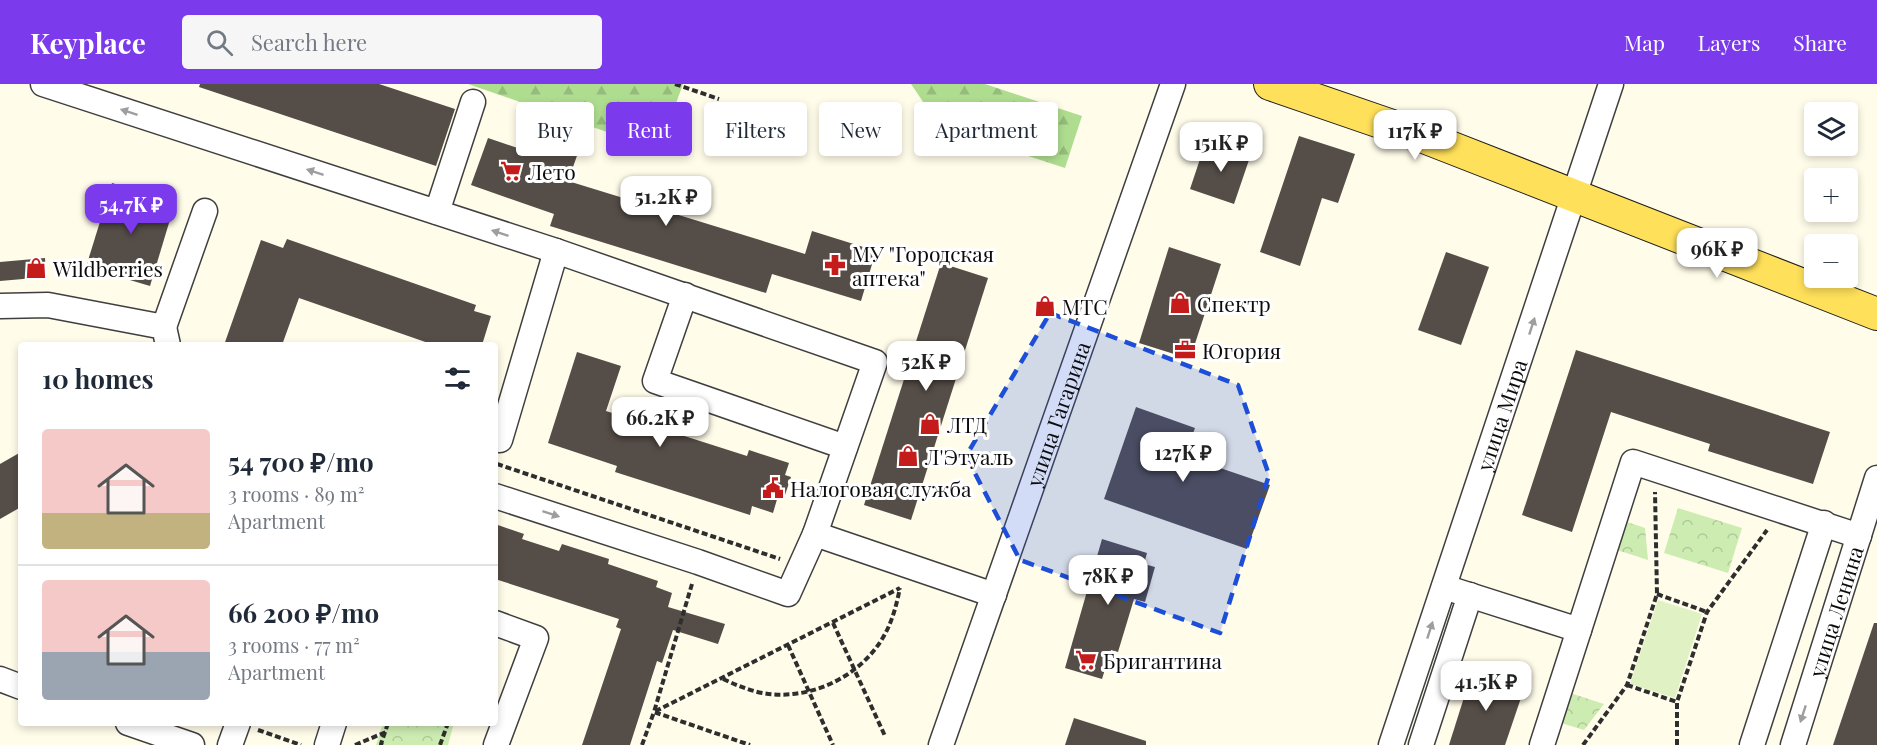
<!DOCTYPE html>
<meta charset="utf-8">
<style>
body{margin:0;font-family:"Playfair Display",serif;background:#f6f6f7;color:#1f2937;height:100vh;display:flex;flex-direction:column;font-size:22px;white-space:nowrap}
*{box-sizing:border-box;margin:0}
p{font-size:20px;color:#747a83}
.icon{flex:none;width:33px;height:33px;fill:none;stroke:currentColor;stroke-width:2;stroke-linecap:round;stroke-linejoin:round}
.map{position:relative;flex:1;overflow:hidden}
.panel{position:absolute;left:18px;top:258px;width:480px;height:384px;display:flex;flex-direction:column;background:#fff;border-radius:6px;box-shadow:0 3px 9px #0003}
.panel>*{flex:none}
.banner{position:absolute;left:516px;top:18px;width:570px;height:54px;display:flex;gap:12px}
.controls{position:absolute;left:1804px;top:18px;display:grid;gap:12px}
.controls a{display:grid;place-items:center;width:54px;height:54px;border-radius:6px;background:#fff;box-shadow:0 3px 9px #0003;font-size:30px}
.price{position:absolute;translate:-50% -51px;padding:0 14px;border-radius:12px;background:#fff;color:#222;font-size:20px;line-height:39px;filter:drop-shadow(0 2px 3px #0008)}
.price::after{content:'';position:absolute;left:50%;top:36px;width:18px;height:14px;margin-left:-9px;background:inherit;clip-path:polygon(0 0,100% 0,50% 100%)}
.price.active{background:#7c3aed;color:#fff}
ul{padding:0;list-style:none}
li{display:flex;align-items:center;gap:18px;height:150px;padding:0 24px}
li+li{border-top:2px solid #e0e1e3}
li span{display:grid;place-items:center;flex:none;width:168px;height:120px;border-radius:6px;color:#555}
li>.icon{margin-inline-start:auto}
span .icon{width:72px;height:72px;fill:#fffc;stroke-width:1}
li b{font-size:26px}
h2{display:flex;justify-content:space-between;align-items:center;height:72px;padding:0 24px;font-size:26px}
.tag{padding:0 21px;border-radius:6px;background:#fff;box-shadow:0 3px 9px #0003;font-size:21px;line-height:54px}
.tag.active{background:#7c3aed;color:#fff}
header{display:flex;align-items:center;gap:36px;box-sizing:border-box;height:84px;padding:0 30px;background:#7c3aed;color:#fff}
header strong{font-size:28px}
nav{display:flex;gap:33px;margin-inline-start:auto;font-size:21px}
.search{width:420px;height:54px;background:#f6f6f7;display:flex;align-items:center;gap:15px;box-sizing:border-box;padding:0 21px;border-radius:6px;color:#747a83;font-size:22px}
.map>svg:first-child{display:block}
.forest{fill:url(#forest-firs)}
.park{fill:url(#park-crowns)}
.pitch{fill:#e0f2c4}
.building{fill:#554d47}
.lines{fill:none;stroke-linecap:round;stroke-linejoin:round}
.minor-casing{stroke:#3f3f3f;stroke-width:27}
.major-casing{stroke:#1d1d1d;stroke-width:34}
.path{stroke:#2e2e2e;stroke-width:4;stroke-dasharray:6 3;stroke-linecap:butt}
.minor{stroke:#fff;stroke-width:24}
.major{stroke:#ffe05a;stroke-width:32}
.oneway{fill:#9e9e9e}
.marked{fill:#1d4ed8;fill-opacity:0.2;stroke:#1d4ed8;stroke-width:4.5;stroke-dasharray:12 8;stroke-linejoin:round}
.labels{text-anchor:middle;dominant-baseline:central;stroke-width:6;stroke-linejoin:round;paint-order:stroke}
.poi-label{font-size:21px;fill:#0c0c0c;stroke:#fff;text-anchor:start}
.street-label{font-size:21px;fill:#0c0c0c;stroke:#fff}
</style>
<header>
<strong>Keyplace</strong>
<div class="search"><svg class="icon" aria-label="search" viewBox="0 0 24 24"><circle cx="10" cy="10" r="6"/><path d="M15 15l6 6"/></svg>Search here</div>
<nav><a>Map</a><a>Layers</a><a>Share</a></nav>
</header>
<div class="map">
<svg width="1877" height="661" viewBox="0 0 1877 661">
<defs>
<pattern id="forest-firs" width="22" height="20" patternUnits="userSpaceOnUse" patternTransform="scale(1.5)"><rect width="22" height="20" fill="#afdd90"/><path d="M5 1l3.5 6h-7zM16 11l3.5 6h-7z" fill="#95bc7b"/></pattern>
<pattern id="park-crowns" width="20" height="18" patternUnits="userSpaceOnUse" patternTransform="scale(1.5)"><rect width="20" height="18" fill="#cdecb2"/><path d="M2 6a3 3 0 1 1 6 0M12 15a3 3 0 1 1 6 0" fill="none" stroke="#afc998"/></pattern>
</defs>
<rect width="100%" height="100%" fill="#fffcea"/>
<!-- forest -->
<g class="forest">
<path d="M468,0H683L659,66Z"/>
<path d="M911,0H985L1082,32L1065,84L940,43Z"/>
</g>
<!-- park -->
<g class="park">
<path d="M1678,424L1742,444L1728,489L1664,469Z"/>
<path d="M1624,437L1645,444L1648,476L1614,465Z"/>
<path d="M1570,609L1604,620L1584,646L1561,639Z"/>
<path d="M383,639H454L448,661H376Z"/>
</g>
<!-- pitch -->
<path class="pitch" d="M1658,516L1702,530L1675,614L1630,600Z"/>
<!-- building -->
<g class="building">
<path d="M200,0H379L455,25L436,82L199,3Z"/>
<path d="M1299,52L1355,70L1338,119L1322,114L1300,182L1260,168Z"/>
<path d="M488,54L541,72L546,58L578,69L568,97L805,170L812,147L876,167L861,217L772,190L766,209L550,142L554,130L471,101Z"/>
<path d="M1205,60L1232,69L1234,64L1251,70L1234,120L1190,105Z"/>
<path d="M112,99L175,119L150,202L86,183Z"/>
<path d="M287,155L476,221L474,227L491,232L482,261H434L299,214L282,261H224L261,156L283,164Z"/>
<path d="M1169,163L1221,180L1190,275L1139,259Z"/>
<path d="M1446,168L1489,183L1461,261L1418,246Z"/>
<path d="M45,174L46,193L0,197V178Z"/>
<path d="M941,179L988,194L911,436L864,421Z"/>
<path d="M1576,266L1830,348L1813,400L1708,367L1710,360L1611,328L1572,448L1522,431Z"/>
<path d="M577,268L621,282L606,327L747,372L749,366L789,379L785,391L791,393L784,414L778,412L773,429L752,422L750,431L615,388L617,382L548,359Z"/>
<path d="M1136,323L1195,344L1185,372L1270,401L1247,465L1104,415Z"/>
<path d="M21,368V423L0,435V380Z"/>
<path d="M495,440L524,450L522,455L559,467L562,460L609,475L608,480L658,497L656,503L672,509L668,523L725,540L718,560L673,546L662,579L657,577L630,661H582L621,545L616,543L619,535L495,495Z"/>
<path d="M1102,455L1147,469L1144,480L1155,483L1145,518L1134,515L1118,568L1111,566L1102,595L1065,584Z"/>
<path d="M1874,539H1877V661H1833Z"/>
<path d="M1472,588L1524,605L1505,661H1449Z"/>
<path d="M1074,634L1146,657V661H1065Z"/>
</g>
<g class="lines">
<defs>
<g id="minor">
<path d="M43,0L556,167L875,278L815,450L994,511"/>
<path d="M437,128L473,18"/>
<path d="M685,211L655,297L845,363"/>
<path d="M0,222L48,221L164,243L168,261"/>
<path d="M164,243L205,127"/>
<path d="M495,355L500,356L556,167"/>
<path d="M495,412L698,478L788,510L815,450"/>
<path d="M1444,503L1579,546L1633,378L1859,452"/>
<path d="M495,539L536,554L496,661"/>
<path d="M0,595L21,603"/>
<path d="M128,639L192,661"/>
<path d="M230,661L238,639"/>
<path d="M327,661L334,639"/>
<path id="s1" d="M941,661L1173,0"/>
<path id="s2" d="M1391,661L1611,0"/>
<path d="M1421,661L1470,511"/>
<path d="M1542,661L1579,546"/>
<path d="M1752,661L1824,439"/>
<path id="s3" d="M1793,661L1877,394"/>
</g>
<path id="major" d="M1270,0L1424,53L1877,230"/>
</defs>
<!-- minor casing -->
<use href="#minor" class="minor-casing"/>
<!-- major casing -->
<use href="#major" class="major-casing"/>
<!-- path -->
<g class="path">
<path d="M675,0L719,15"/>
<path d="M497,380L780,475"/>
<path d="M692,500L654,628L900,504"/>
<path d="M1657,510L1707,528"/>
<path d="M833,539L885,652"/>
<path d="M788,561L833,661"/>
<path d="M723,595C736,601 748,606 762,609C812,618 867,590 888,544C894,531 897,518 900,504"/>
<path d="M1627,601L1677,618"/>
<path d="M258,646L301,661"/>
<path d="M355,661L386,648"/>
<path d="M383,661L381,660L388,639"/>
<path d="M440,661L448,639"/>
<path d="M642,661L654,628L750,661"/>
<path d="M1583,661L1627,601L1657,510L1655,408"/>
<path d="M1677,661V618L1707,528L1767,446"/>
</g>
<!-- minor -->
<use href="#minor" class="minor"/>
<!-- major -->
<use href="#major" class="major"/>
</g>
<!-- one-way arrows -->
<defs><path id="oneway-solid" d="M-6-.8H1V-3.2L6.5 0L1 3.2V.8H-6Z" transform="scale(1.5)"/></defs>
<g class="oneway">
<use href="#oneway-solid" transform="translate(129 28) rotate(-162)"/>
<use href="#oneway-solid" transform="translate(315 88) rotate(-162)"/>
<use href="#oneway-solid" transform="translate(500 149) rotate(-162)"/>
<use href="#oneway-solid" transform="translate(1532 242) rotate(-72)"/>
<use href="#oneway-solid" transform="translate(551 430) rotate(18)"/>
<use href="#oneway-solid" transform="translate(1430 546) rotate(-72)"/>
<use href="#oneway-solid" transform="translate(1803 630) rotate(108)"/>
</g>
<!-- marked area -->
<path class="marked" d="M1050,229L1238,301L1269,391L1220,549L1020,476L966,372Z"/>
<!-- icons -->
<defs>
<symbol id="supermarket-bare" viewBox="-9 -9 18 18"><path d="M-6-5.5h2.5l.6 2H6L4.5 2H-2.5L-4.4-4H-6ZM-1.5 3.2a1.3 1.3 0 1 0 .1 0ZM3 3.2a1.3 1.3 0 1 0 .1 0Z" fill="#c41c1b" stroke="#fff" stroke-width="2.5" paint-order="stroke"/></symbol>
<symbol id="pharmacy-bare" viewBox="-9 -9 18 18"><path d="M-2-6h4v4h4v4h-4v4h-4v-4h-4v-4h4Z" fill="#c41c1b" stroke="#fff" stroke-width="2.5" paint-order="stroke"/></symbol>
<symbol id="shop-bare" viewBox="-9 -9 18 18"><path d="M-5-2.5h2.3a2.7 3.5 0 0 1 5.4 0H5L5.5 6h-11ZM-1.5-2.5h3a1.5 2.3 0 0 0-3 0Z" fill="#c41c1b" stroke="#fff" stroke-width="2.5" paint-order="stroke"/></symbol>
<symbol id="office-bare" viewBox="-9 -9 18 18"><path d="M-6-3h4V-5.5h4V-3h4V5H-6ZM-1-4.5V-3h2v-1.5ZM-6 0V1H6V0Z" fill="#c41c1b" stroke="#fff" stroke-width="2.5" paint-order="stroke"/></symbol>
<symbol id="civic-bare" viewBox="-9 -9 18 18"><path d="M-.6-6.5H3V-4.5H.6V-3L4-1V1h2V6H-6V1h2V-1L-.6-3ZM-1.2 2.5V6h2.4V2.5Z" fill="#c41c1b" stroke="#fff" stroke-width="2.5" paint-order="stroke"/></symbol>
</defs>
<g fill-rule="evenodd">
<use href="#supermarket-bare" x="496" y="72" width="30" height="30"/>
<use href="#pharmacy-bare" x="820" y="166" width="30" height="30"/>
<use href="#shop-bare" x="21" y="169" width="30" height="30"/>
<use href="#shop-bare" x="1165" y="204" width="30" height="30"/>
<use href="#shop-bare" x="1030" y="207" width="30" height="30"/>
<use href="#office-bare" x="1170" y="251" width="30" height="30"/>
<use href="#shop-bare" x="915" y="325" width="30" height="30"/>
<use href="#shop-bare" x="893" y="357" width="30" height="30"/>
<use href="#civic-bare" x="758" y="389" width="30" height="30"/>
<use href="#supermarket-bare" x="1071" y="561" width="30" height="30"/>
</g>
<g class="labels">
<!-- poi labels -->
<g class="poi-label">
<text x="528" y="87">Лето</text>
<text x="852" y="169">МУ "Городская<tspan x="852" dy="24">аптека"</tspan></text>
<text x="53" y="184">Wildberries</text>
<text x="1197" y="219">Спектр</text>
<text x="1062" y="222">МТС</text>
<text x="1202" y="266">Югория</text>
<text x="947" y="340">ЛТД</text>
<text x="925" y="372">Л'Этуаль</text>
<text x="790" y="404">Налоговая служба</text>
<text x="1103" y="576">Бригантина</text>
</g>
<!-- street labels -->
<g class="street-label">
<text stroke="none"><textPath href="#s1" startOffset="351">улица Гагарина</textPath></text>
<text stroke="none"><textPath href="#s2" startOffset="348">улица Мира</textPath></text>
<text stroke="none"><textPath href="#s3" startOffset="140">улица Ленина</textPath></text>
</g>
</g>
</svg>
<div class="controls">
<a><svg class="icon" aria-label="layers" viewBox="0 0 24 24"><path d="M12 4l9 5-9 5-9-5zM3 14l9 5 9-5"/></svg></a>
<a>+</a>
<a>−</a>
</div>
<b class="price" style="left:1415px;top:77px">117K ₽</b>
<b class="price" style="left:1221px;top:89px">151K ₽</b>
<b class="price" style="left:666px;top:143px">51.2K ₽</b>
<b class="price active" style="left:131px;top:151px">54.7K ₽</b>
<b class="price" style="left:1717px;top:195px">96K ₽</b>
<b class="price" style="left:926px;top:308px">52K ₽</b>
<b class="price" style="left:660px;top:364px">66.2K ₽</b>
<b class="price" style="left:1183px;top:399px">127K ₽</b>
<b class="price" style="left:1108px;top:522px">78K ₽</b>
<b class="price" style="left:1486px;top:628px">41.5K ₽</b>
<div class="banner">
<a class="tag">Buy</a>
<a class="tag active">Rent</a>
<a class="tag">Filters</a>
<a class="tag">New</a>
<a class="tag">Apartment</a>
</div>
<section class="panel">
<h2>10 homes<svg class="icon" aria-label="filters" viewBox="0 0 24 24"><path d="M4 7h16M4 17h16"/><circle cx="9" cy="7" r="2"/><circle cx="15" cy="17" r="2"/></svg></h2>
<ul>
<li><span style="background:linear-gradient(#f6c9c9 70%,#c2b280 0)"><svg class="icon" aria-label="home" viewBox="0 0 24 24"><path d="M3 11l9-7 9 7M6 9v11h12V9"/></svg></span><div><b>54 700 ₽/mo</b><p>3 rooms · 89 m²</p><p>Apartment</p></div></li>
<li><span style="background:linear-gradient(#f6c9c9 60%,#9aa5b1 0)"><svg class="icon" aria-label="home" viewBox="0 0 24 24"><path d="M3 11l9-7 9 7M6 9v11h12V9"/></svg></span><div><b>66 200 ₽/mo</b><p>3 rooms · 77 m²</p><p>Apartment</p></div></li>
</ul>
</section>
</div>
